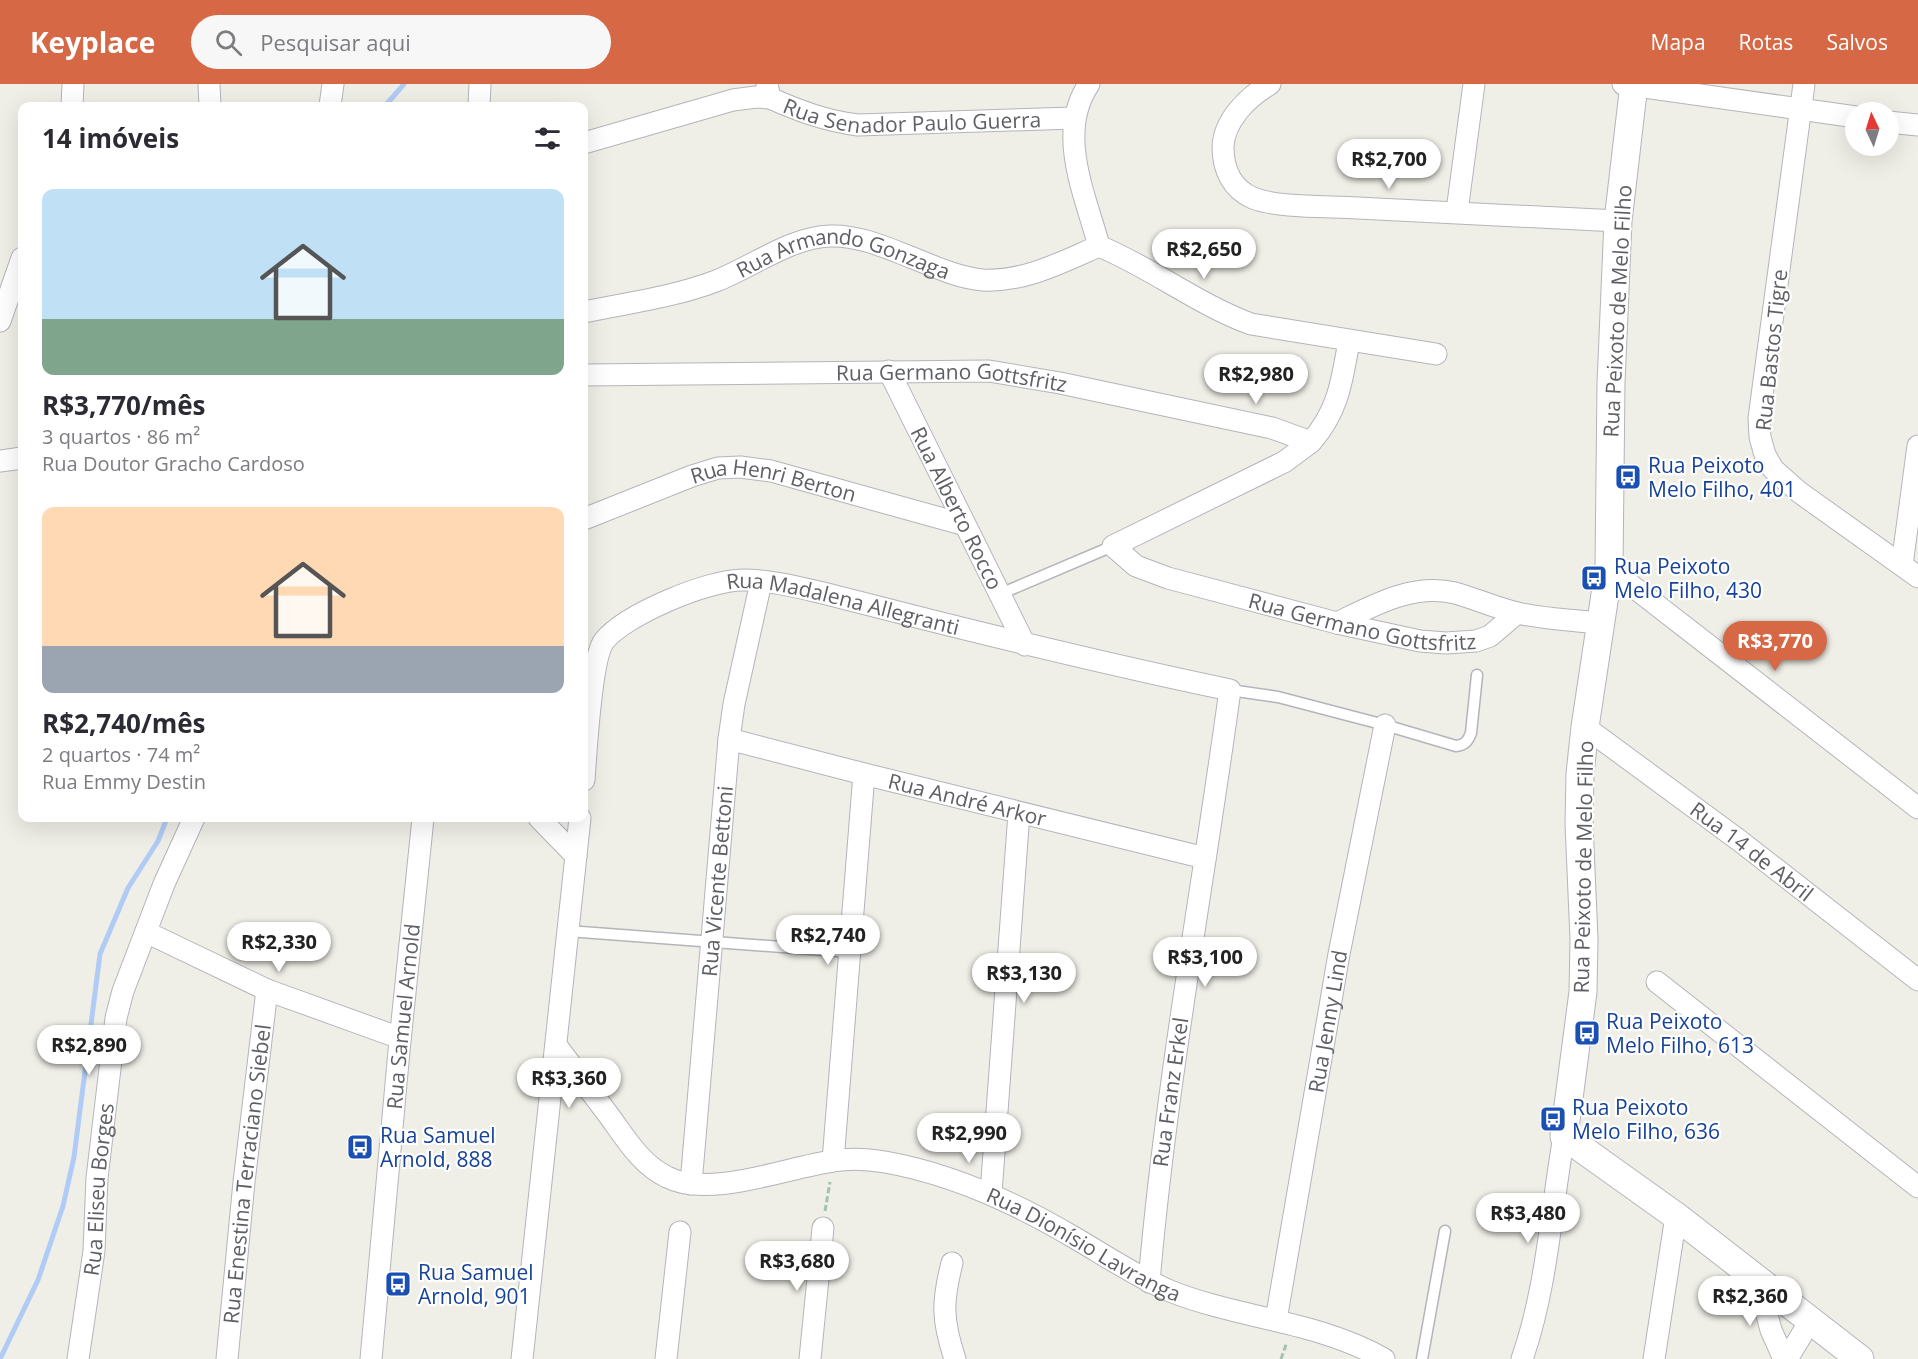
<!DOCTYPE html>
<html lang="pt">
<meta charset="utf-8">
<style>
body{margin:0;font-family:"Open Sans",sans-serif;background:#f7f7f7;color:#2b2b33;height:100vh;display:flex;flex-direction:column;font-size:22px;white-space:nowrap}
*{box-sizing:border-box;margin:0}
p{font-size:20px;color:#7c7c81}
.icon{flex:none;width:33px;height:33px;fill:none;stroke:currentColor;stroke-width:2;stroke-linecap:round;stroke-linejoin:round}
.map{position:relative;flex:1;overflow:hidden}
.details{position:absolute;left:18px;top:18px;width:570px;height:720px;display:flex;flex-direction:column;background:#fff;border-radius:12px;box-shadow:0 6px 24px #0002}
.details>*{flex:none}
.needle{width:39px;rotate:356deg}
.fabs{position:absolute;left:1845px;top:18px;display:grid;gap:12px}
.fabs a{display:grid;place-items:center;width:54px;height:54px;border-radius:50%;background:#fff;box-shadow:0 6px 24px #0002;font-size:30px}
.price{position:absolute;translate:-50% -51px;padding:0 14px;border-radius:21px;background:#fff;color:#222;font-size:20px;line-height:39px;filter:drop-shadow(0 2px 3px #0008)}
.price::after{content:'';position:absolute;left:50%;top:36px;width:18px;height:14px;margin-left:-9px;background:inherit;clip-path:polygon(0 0,100% 0,50% 100%)}
.price.active{background:#d66846;color:#fff}
ul{padding:0;list-style:none}
li{display:grid;align-content:center;gap:12px;height:318px;padding:0 24px}
li span{display:grid;place-items:center;height:186px;border-radius:12px;color:#555}
li>.icon{margin-inline-start:auto}
span .icon{width:108px;height:108px;fill:#fffc;stroke-width:1}
li b{font-size:26px}
h2{display:flex;justify-content:space-between;align-items:center;height:72px;padding:0 24px;font-size:26px}
header{display:flex;align-items:center;gap:36px;box-sizing:border-box;height:84px;padding:0 30px;background:#d66846;color:#fff}
header strong{font-size:28px}
nav{display:flex;gap:33px;margin-inline-start:auto;font-size:21px}
.search{width:420px;height:54px;background:#f7f7f7;display:flex;align-items:center;gap:15px;box-sizing:border-box;padding:0 21px;border-radius:33px;color:#7c7c81;font-size:22px}
.map>svg:first-child{display:block}
.lines{fill:none;stroke-linecap:round;stroke-linejoin:round}
.stream{stroke:#b0ccf6;stroke-width:5}
.service-casing{stroke:#b4b5ba;stroke-width:13}
.minor-casing{stroke:#b4b5ba;stroke-width:23}
.tertiary-casing{stroke:#b4b5ba;stroke-width:29}
.path{stroke:#a0c4b0;stroke-width:3;stroke-dasharray:6 3;stroke-linecap:butt}
.service{stroke:#fff;stroke-width:10}
.minor{stroke:#fff;stroke-width:21}
.tertiary{stroke:#fff;stroke-width:27}
.labels{text-anchor:middle;dominant-baseline:central;stroke-width:4.5;stroke-linejoin:round;paint-order:stroke}
.street-label{font-size:21px;fill:#5e6065;stroke:#fff}
.transit-label{font-size:21px;fill:#164399;stroke:#fff;text-anchor:start}
</style>
<header>
<strong>Keyplace</strong>
<div class="search"><svg class="icon" aria-label="search" viewBox="0 0 24 24"><circle cx="10" cy="10" r="6"/><path d="M15 15l6 6"/></svg>Pesquisar aqui</div>
<nav><a>Mapa</a><a>Rotas</a><a>Salvos</a></nav>
</header>
<div class="map">
<svg width="1918" height="1275" viewBox="0 0 1918 1275">
<rect width="100%" height="100%" fill="#efeee7"/>
<g class="lines">
<!-- stream -->
<g class="stream">
<path d="M385,22L404,0"/>
<path d="M0,1275L38,1196L63,1122L74,1073L100,870L128,804L158,757L167,734"/>
</g>
<defs>
<g id="service">
<path d="M1000,510L1113,462"/>
<path d="M1230,606L1278,613L1385,641L1456,662C1465,661 1468,657 1471,649L1477,591"/>
<path d="M568,847L849,868"/>
<path d="M1422,1275L1445,1147"/>
</g>
<g id="minor">
<path d="M209,0L210,22"/>
<path id="s1" d="M767,0L770,14C799,27 826,37 858,41L1074,34"/>
<path d="M1089,0C1056,49 1085,110 1099,162C1152,184 1197,220 1251,240L1436,270"/>
<path d="M1270,0C1248,13 1224,36 1223,63C1223,85 1232,105 1253,114C1277,124 1330,122 1358,124C1445,128 1532,132 1618,137"/>
<path d="M1623,0L1856,33"/>
<path d="M1804,0L1759,334L1760,353L1765,371L1773,385L1799,408L1918,493"/>
<path d="M72,22L73,0"/>
<path d="M330,22L333,0"/>
<path d="M479,22L480,0"/>
<path d="M1888,38L1918,41"/>
<path d="M584,59L733,16L756,13L770,14"/>
<path d="M1457,127L1474,0"/>
<path id="s2" d="M584,228C627,219 674,213 716,197C752,183 791,153 830,152C859,151 887,164 913,174C935,183 959,194 983,196C1025,198 1062,178 1099,162"/>
<path d="M0,237L22,174"/>
<path id="s3" d="M889,287L1025,561"/>
<path id="s4" d="M584,291L989,287L1060,299L1272,344L1311,358L1284,378L1113,462L1136,482L1168,494L1337,539L1420,557L1446,559L1476,557L1490,552L1517,529"/>
<path d="M1311,358C1339,326 1342,296 1349,257"/>
<path d="M0,377L22,374"/>
<path id="s5" d="M584,435L692,392L718,384L740,383L771,387L965,441"/>
<path d="M1902,481L1918,362"/>
<path d="M1609,484L1918,724"/>
<path d="M1337,539C1374,521 1413,499 1455,509C1476,515 1496,524 1517,529C1544,535 1573,536 1600,539"/>
<path id="s6" d="M1585,643L1740,757L1918,896"/>
<path id="s7" d="M729,655L864,690L1205,774"/>
<path id="s8" d="M584,696C586,669 591,575 604,557C626,530 708,496 743,496C770,496 797,503 823,509C859,518 894,527 929,536C1029,561 1129,585 1230,606C1203,804 1166,999 1149,1198"/>
<path d="M539,734L576,772"/>
<path d="M146,848L267,906L400,954"/>
<path d="M1657,898L1918,1103"/>
<path id="s9" d="M556,961C573,984 590,1006 607,1029C625,1053 640,1080 667,1093C709,1115 788,1083 833,1077C850,1074 868,1075 885,1078C953,1090 1016,1119 1075,1154C1106,1172 1137,1193 1170,1207C1240,1235 1318,1237 1384,1275"/>
<path d="M833,1077L864,690"/>
<path id="s10" d="M691,1100L729,655L734,620L761,498"/>
<path d="M991,1109L1019,729"/>
<path d="M952,1179C942,1218 942,1236 955,1275"/>
<path d="M1758,1197L1771,1246L1784,1275"/>
<path id="s11" d="M1276,1236L1339,870L1385,641"/>
<path id="s12" d="M78,1275L94,1167L97,1094L116,934L123,907L164,800L194,734"/>
<path id="s13" d="M227,1275L244,1098L267,906"/>
<path id="s14" d="M371,1275L399,967L423,734"/>
<path d="M522,1275L580,734"/>
<path d="M666,1275L680,1148"/>
<path d="M810,1275L823,1144"/>
<path d="M1522,1275C1547,1204 1551,1126 1564,1052"/>
<path d="M1654,1275L1676,1132"/>
<path d="M1787,1275L1810,1237"/>
</g>
<path id="tertiary" d="M1634,0L1618,137L1611,299L1609,484L1585,643L1580,690L1579,740L1584,855L1583,908L1564,1052L1676,1132L1860,1275"/>
</defs>
<!-- service casing -->
<use href="#service" class="service-casing"/>
<!-- minor casing -->
<use href="#minor" class="minor-casing"/>
<!-- tertiary casing -->
<use href="#tertiary" class="tertiary-casing"/>
<!-- path -->
<g class="path">
<path d="M825,1127L830,1098"/>
<path d="M1281,1275L1287,1258"/>
</g>
<!-- service -->
<use href="#service" class="service"/>
<!-- minor -->
<use href="#minor" class="minor"/>
<!-- tertiary -->
<use href="#tertiary" class="tertiary"/>
</g>
<!-- icons -->
<defs>
<symbol id="bus-square" viewBox="-11 -11 22 22"><rect x="-9" y="-9" width="18" height="18" rx="4" fill="#1a4fb4" stroke="#fff"/><path d="M-5-6H5V4H4V6H2V4H-2V6H-4V4H-5ZM-3.5-4V0h7V-4ZM-3.5 1.2v1.5H-2V1.2ZM2 1.2v1.5H3.5V1.2Z" fill="#fff"/></symbol>
</defs>
<g fill-rule="evenodd">
<use href="#bus-square" x="1613" y="378" width="30" height="30"/>
<use href="#bus-square" x="1579" y="479" width="30" height="30"/>
<use href="#bus-square" x="1572" y="934" width="30" height="30"/>
<use href="#bus-square" x="1538" y="1020" width="30" height="30"/>
<use href="#bus-square" x="345" y="1048" width="30" height="30"/>
<use href="#bus-square" x="383" y="1185" width="30" height="30"/>
</g>
<g class="labels">
<!-- street labels -->
<g class="street-label">
<text stroke="none"><textPath href="#s1" startOffset="160">Rua Senador Paulo Guerra</textPath></text>
<text stroke="none"><textPath href="#s2" startOffset="272">Rua Armando Gonzaga</textPath></text>
<text transform="translate(1617 227) rotate(-87)">Rua Peixoto de Melo Filho</text>
<text transform="translate(1771 266) rotate(-84)">Rua Bastos Tigre</text>
<text stroke="none"><textPath href="#s4" startOffset="368">Rua Germano Gottsfritz</textPath></text>
<text stroke="none"><textPath href="#s5" startOffset="200">Rua Henri Berton</textPath></text>
<text stroke="none"><textPath href="#s3" startOffset="153">Rua Alberto Rocco</textPath></text>
<text stroke="none"><textPath href="#s8" startOffset="398">Rua Madalena Allegranti</textPath></text>
<text stroke="none"><textPath href="#s4" startOffset="1224">Rua Germano Gottsfritz</textPath></text>
<text stroke="none"><textPath href="#s7" startOffset="246">Rua André Arkor</textPath></text>
<text stroke="none"><textPath href="#s6" startOffset="208">Rua 14 de Abril</textPath></text>
<text transform="translate(1583 783) rotate(-89)">Rua Peixoto de Melo Filho</text>
<text stroke="none"><textPath href="#s10" startOffset="304">Rua Vicente Bettoni</textPath></text>
<text stroke="none"><textPath href="#s14" startOffset="344">Rua Samuel Arnold</textPath></text>
<text stroke="none"><textPath href="#s11" startOffset="303">Rua Jenny Lind</textPath></text>
<text transform="translate(1170 1008) rotate(-82)">Rua Franz Erkel</text>
<text stroke="none"><textPath href="#s13" startOffset="186">Rua Enestina Terraciano Siebel</textPath></text>
<text stroke="none"><textPath href="#s12" startOffset="171">Rua Eliseu Borges</textPath></text>
<text stroke="none"><textPath href="#s9" startOffset="612">Rua Dionísio Lavranga</textPath></text>
</g>
<!-- transit labels -->
<g class="transit-label">
<text x="1648" y="381">Rua Peixoto<tspan x="1648" dy="24">Melo Filho, 401</tspan></text>
<text x="1614" y="482">Rua Peixoto<tspan x="1614" dy="24">Melo Filho, 430</tspan></text>
<text x="1606" y="937">Rua Peixoto<tspan x="1606" dy="24">Melo Filho, 613</tspan></text>
<text x="1572" y="1023">Rua Peixoto<tspan x="1572" dy="24">Melo Filho, 636</tspan></text>
<text x="380" y="1051">Rua Samuel<tspan x="380" dy="24">Arnold, 888</tspan></text>
<text x="418" y="1188">Rua Samuel<tspan x="418" dy="24">Arnold, 901</tspan></text>
</g>
</g>
</svg>
<div class="fabs">
<a><svg class="needle" viewBox="-14 -14 28 28"><path d="M0-13l5 13h-10z" fill="#e53935"/><path d="M0 13l5-13h-10z" fill="#7c7c81"/></svg></a>
</div>
<b class="price" style="left:1389px;top:106px">R$2,700</b>
<b class="price" style="left:1204px;top:196px">R$2,650</b>
<b class="price" style="left:1256px;top:321px">R$2,980</b>
<b class="price active" style="left:1775px;top:588px">R$3,770</b>
<b class="price" style="left:828px;top:882px">R$2,740</b>
<b class="price" style="left:279px;top:889px">R$2,330</b>
<b class="price" style="left:1205px;top:904px">R$3,100</b>
<b class="price" style="left:1024px;top:920px">R$3,130</b>
<b class="price" style="left:89px;top:992px">R$2,890</b>
<b class="price" style="left:569px;top:1025px">R$3,360</b>
<b class="price" style="left:969px;top:1080px">R$2,990</b>
<b class="price" style="left:1528px;top:1160px">R$3,480</b>
<b class="price" style="left:797px;top:1208px">R$3,680</b>
<b class="price" style="left:1750px;top:1243px">R$2,360</b>
<section class="details">
<h2>14 imóveis<svg class="icon" aria-label="filters" viewBox="0 0 24 24"><path d="M4 7h16M4 17h16"/><circle cx="9" cy="7" r="2"/><circle cx="15" cy="17" r="2"/></svg></h2>
<ul>
<li><span style="background:linear-gradient(#bfe0f5 70%,#7fa58c 0)"><svg class="icon" aria-label="home" viewBox="0 0 24 24"><path d="M3 11l9-7 9 7M6 9v11h12V9"/></svg></span><div><b>R$3,770/mês</b><p>3 quartos · 86 m²</p><p>Rua Doutor Gracho Cardoso</p></div></li>
<li><span style="background:linear-gradient(#ffd9b3 75%,#9aa5b1 0)"><svg class="icon" aria-label="home" viewBox="0 0 24 24"><path d="M3 11l9-7 9 7M6 9v11h12V9"/></svg></span><div><b>R$2,740/mês</b><p>2 quartos · 74 m²</p><p>Rua Emmy Destin</p></div></li>
</ul>
</section>
</div>
